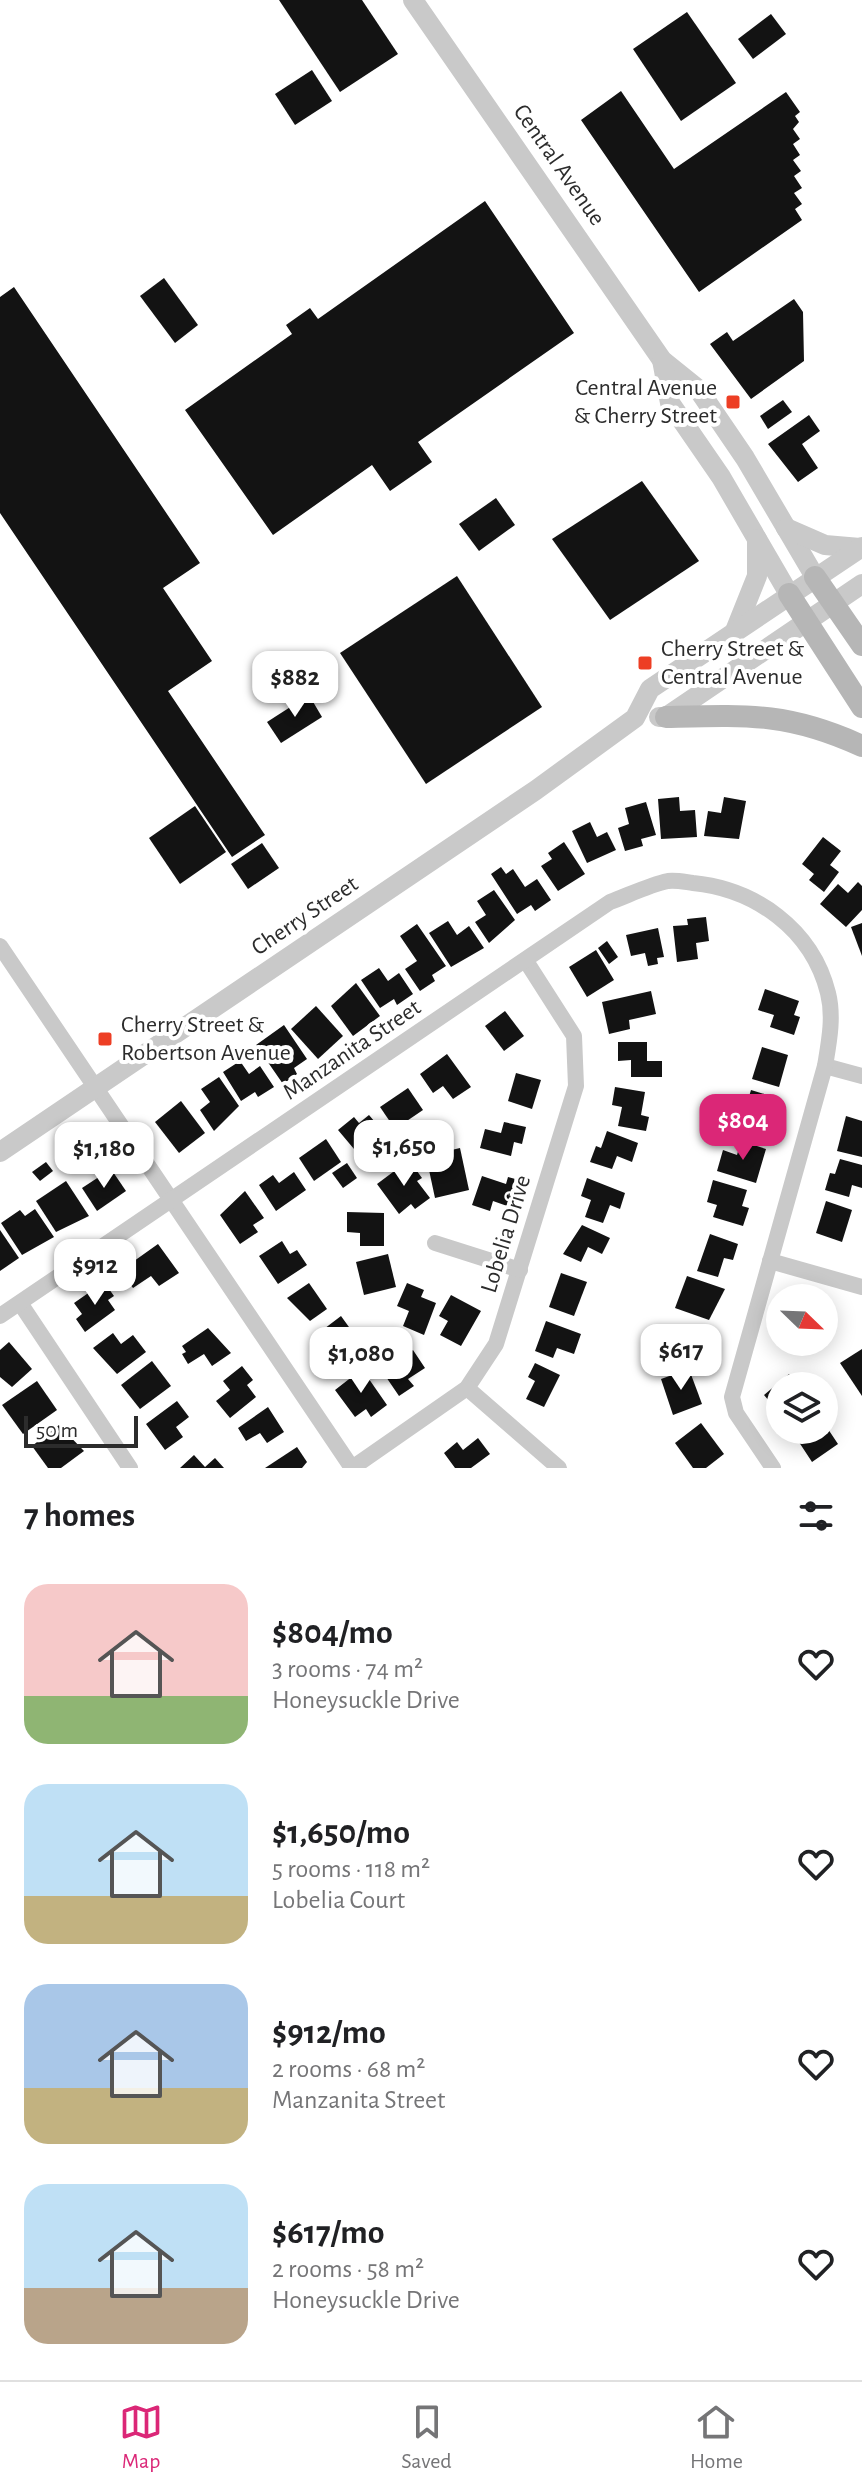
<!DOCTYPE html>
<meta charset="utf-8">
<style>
body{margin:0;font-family:"Alegreya Sans",sans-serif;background:#f6f6f6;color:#202124;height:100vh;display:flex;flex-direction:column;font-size:30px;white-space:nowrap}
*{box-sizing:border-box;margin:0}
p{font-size:26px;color:#757577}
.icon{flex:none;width:44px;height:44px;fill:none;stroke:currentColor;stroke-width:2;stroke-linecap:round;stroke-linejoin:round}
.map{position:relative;height:1468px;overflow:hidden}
.panel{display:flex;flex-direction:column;background:#fff;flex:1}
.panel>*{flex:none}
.needle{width:52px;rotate:113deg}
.tools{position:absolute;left:766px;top:1284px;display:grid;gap:16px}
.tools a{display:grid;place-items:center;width:72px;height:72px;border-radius:50%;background:#fff;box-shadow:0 4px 20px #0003;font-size:40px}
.scale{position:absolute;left:24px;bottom:20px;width:114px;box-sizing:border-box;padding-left:8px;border:4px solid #2c2c2c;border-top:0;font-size:22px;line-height:28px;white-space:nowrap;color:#2c2c2c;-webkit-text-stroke:6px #fff;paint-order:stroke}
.price{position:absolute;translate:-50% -68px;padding:0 18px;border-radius:16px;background:#fff;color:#222;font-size:26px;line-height:52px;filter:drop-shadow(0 2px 4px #0008)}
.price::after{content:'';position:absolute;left:50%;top:48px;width:24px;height:18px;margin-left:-12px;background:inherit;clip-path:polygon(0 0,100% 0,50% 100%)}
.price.active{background:#db2777;color:#fff}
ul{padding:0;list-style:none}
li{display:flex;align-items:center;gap:24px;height:200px;padding:0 24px}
li span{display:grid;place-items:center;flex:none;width:224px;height:160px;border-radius:24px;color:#555}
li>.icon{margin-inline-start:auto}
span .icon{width:96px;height:96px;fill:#fffc;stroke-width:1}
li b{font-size:34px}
h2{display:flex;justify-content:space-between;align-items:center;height:96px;padding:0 24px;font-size:34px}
.tab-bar{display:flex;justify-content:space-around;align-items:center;height:112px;border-top:2px solid #e0e0e0;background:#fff;font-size:22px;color:#757577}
.tab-bar a{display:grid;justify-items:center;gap:4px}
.tab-bar .active{color:#db2777}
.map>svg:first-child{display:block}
.building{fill:#131313}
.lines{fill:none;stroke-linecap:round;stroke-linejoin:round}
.minor{stroke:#c9c9c9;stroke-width:16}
.tertiary{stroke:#c9c9c9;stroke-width:20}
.secondary{stroke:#b6b6b6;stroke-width:22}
.poi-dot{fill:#ed3e24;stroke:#fff;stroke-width:3}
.labels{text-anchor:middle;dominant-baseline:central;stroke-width:8;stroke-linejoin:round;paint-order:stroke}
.street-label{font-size:24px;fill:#2c2c2c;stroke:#fff}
.poi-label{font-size:24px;fill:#2c2c2c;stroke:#fff;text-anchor:start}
</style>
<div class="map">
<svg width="862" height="1468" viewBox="0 0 862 1468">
<rect width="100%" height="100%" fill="#fff"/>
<!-- building -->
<g class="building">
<path d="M279,0H362L398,54L340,92Z"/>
<path d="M687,12L736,83L681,121L633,49Z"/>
<path d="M771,14L786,34L753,59L738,39Z"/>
<path d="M312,70L332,101L295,125L275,94Z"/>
<path d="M621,91L674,169L786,92L800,112L795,116L799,122L793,129L800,139L793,144L800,155L793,160L801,171L794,176L802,188L794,193L802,204L795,209L802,220L699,292L581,120Z"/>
<path d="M485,201L574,333L418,442L432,462L390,491L372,465L273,535L185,410L292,334L286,325L310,308L318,319Z"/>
<path d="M164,278L198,325L175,343L140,296Z"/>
<path d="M14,287L200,563L163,588L212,661L168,691L265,835L232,857L0,513V297Z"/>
<path d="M794,299L803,312L804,361L751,399L710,344L727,332L733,341Z"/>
<path d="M783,400L792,412L768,429L760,416Z"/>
<path d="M809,415L820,431L802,444L818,468L798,482L768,444Z"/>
<path d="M642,481L699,561L610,620L552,539Z"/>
<path d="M496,498L515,525L479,551L459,524Z"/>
<path d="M457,576L542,707L426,784L340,653Z"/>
<path d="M309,695L322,717L281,743L267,722Z"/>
<path d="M679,797L680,811L695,810L697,837L661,839L658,799Z"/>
<path d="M724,797L746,801L739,839L704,836L708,811L721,813Z"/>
<path d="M646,802L656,835L641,839L643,846L625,851L618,828L629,824L625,808Z"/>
<path d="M195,806L226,852L180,884L149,838Z"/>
<path d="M590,822L597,837L607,832L616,850L587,863L572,831Z"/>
<path d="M823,837L841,851L830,865L839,872L824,892L809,880L814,874L802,864Z"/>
<path d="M564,842L585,874L558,891L541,866L552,859L548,853Z"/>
<path d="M262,843L279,868L248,889L231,864Z"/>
<path d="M501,867L506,874L513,869L525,887L537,879L551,900L535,911L531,905L517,914L491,874Z"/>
<path d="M858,882L862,886V910L846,927L820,904L838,884L848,893Z"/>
<path d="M494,890L515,920L489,943L475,922L486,915L477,901Z"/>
<path d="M706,917L709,941L696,943L698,959L677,962L673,926L688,925L687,919Z"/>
<path d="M448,921L457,935L469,926L484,948L451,967L429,933Z"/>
<path d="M862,923V956L851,927Z"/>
<path d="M417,924L446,966L432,975L435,981L420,991L405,969L417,961L400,936Z"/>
<path d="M658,928L664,957L657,958L658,964L648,966L645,953L631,956L626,935Z"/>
<path d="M607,941L618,957L609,964L598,948Z"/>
<path d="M596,950L614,980L587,997L569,967Z"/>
<path d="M379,968L388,981L399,973L413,994L397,1005L394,999L380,1008L361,980Z"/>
<path d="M356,983L380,1016L353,1036L331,1006Z"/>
<path d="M765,989L799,1001L794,1015L800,1017L794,1035L770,1027L774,1015L758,1010Z"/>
<path d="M651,991L656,1014L629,1020L630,1029L609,1034L602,1002Z"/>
<path d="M316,1006L343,1036L318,1059L291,1029Z"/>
<path d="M505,1011L524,1036L504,1051L485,1026Z"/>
<path d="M284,1025L307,1059L294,1068L297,1074L283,1084L256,1045Z"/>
<path d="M618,1042H647V1061H662V1077H631V1060L618,1061Z"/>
<path d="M762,1047L788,1055L779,1087L752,1079Z"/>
<path d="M447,1054L471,1087L453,1099L443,1086L433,1093L420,1074Z"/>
<path d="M240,1061L249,1074L260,1066L274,1087L258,1097L255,1092L241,1101L223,1072Z"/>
<path d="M516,1073L541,1080L532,1109L508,1101Z"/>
<path d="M219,1077L239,1106L214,1131L200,1110L210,1102L201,1089Z"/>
<path d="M615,1087L645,1092L641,1115L649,1117L646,1131L618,1126L622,1107L612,1105Z"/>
<path d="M408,1088L423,1110L395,1129L380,1107Z"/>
<path d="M751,1090L771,1096L766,1114L775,1117L770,1135L740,1126Z"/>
<path d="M181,1101L205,1133L179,1153L155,1122Z"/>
<path d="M369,1115L391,1141L375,1154L364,1141L354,1149L338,1130L354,1117L359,1123Z"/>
<path d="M846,1116L862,1121V1157L837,1151Z"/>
<path d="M504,1122L526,1127L522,1144L514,1142L511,1156L480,1148L485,1129L501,1133Z"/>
<path d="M607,1131L638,1143L632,1162L617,1156L612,1169L590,1162L596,1146L601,1148Z"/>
<path d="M326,1139L341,1162L314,1181L299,1158Z"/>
<path d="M741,1141L766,1149L756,1183L717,1171L723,1150L737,1155Z"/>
<path d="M460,1148L469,1190L435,1198L426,1156Z"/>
<path d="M840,1159L862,1165V1188L852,1185L849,1197L825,1190L830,1173L835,1174Z"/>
<path d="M409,1160L422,1178L417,1181L430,1198L415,1209L411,1204L399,1214L377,1184Z"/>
<path d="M46,1162L53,1171L40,1181L32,1172Z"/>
<path d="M347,1163L357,1178L343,1188L332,1173Z"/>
<path d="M111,1169L126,1191L97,1211L82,1188Z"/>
<path d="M294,1172L306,1190L276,1211L259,1185L273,1175L279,1183Z"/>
<path d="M482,1176L506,1184L508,1177L519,1180L510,1207L493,1201L490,1211L472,1205Z"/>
<path d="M587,1178L625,1193L620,1209L610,1205L603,1223L585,1217L591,1200L581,1196Z"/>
<path d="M713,1180L747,1190L742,1206L749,1208L743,1226L713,1217L717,1205L707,1202Z"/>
<path d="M66,1181L89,1216L56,1232L36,1201Z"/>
<path d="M245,1191L264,1218L253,1225L258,1232L240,1244L220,1215Z"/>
<path d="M826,1201L852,1210L842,1242L816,1233Z"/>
<path d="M35,1209L54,1237L22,1255L1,1223L20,1210L25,1216Z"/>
<path d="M347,1212L384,1213V1246H360V1233L347,1232Z"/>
<path d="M582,1225L610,1238L602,1254L588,1247L581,1262L563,1254Z"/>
<path d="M0,1230L19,1258L0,1271Z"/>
<path d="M710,1234L738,1244L733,1260L724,1258L718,1277L697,1271Z"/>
<path d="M282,1241L290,1254L297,1250L307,1265L278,1284L259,1256Z"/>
<path d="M158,1244L179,1273L159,1286L151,1276L133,1288L120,1271Z"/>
<path d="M388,1254L396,1287L364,1295L356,1262Z"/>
<path d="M561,1273L587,1282L574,1316L549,1307Z"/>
<path d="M687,1276L725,1289L709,1320L675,1308Z"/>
<path d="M104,1282L114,1296L108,1300L115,1310L85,1332L76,1319L82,1314L74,1303Z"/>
<path d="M309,1283L327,1309L310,1321L287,1298Z"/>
<path d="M407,1283L424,1290L421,1297L436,1303L424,1335L403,1326L409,1311L397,1306Z"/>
<path d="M451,1295L481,1311L461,1346L440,1335L448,1321L439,1316Z"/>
<path d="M341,1316L354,1334L339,1344L342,1348L324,1362L315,1349L322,1343L316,1335Z"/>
<path d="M546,1321L581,1334L574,1354L557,1348L553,1358L535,1351Z"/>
<path d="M208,1328L231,1353L212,1366L204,1354L188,1364L182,1354L186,1352L182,1346Z"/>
<path d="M113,1333L121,1344L133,1335L146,1352L117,1374L93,1348Z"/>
<path d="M671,1337L681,1349L664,1364L654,1352Z"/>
<path d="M9,1342L32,1369L12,1387L0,1377V1350Z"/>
<path d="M862,1349V1396L840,1363Z"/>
<path d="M413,1350L425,1368L408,1379L414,1386L399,1396L382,1371Z"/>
<path d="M152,1361L171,1386L140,1409L121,1385Z"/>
<path d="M535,1363L560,1375L544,1407L526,1399L535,1381L528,1377Z"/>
<path d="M242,1366L253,1380L247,1385L256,1397L230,1418L216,1401L230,1390L223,1381Z"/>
<path d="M362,1369L387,1405L371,1417L366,1409L355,1417L335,1390Z"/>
<path d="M689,1369L702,1404L673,1415L661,1379Z"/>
<path d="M789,1374L799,1386H780V1414L764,1395Z"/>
<path d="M37,1381L57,1410L23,1434L2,1405Z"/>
<path d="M177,1401L189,1417L176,1427L183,1437L165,1450L146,1424Z"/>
<path d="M268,1407L284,1432L267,1443L260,1433L246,1441L238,1428Z"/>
<path d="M701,1423L724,1454L706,1468H693L675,1443Z"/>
<path d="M824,1423L838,1444L812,1462L793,1433L824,1430Z"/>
<path d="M59,1425L84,1451L61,1468H48L32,1446Z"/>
<path d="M478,1438L490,1454L471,1468H455L444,1453L457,1442L463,1450Z"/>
<path d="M297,1447L307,1462L302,1468H265Z"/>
<path d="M194,1455L205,1467L215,1458L224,1468H180Z"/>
</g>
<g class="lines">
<!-- minor -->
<g class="minor">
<path d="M0,946L352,1468L467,1388L496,1344L576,1086L574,1036L526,961"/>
<path d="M825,1066L862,1076"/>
<path d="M435,1243L520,1270"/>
<path d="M770,1261L862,1287"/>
<path d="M20,1303L130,1468"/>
<path d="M0,1316L610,902C629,895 649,885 668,881C676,880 685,882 693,883C755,889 812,929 828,993C834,1017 829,1042 825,1066L732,1397L736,1413L773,1468"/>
<path d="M467,1388L559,1468"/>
</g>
<!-- tertiary -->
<g class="tertiary">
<path d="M413,0L662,360L698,389L745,458L815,577"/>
<path d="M662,360L670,403L721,477L789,594"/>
<path d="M786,528L825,545L860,548"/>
<path d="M735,631L757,576V539"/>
<path d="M659,717H666L862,584"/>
<path d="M0,1152L536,790L635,718L650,689L862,547"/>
</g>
<!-- secondary -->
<g class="secondary">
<path d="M815,577L862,645"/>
<path d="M789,594L862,707"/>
<path d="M666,717C746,715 788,712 862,746"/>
</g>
</g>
<!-- markers -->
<g class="poi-dot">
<rect x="725" y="394" width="16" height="16" rx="4"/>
<rect x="637" y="655" width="16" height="16" rx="4"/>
<rect x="97" y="1031" width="16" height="16" rx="4"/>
</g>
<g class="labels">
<!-- street labels -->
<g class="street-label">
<text transform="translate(559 165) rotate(55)">Central Avenue</text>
<text transform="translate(305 916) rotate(-34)">Cherry Street</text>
<text transform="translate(352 1050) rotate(-34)">Manzanita Street</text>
<text transform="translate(506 1234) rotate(-73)">Lobelia Drive</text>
</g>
<!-- poi labels -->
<g class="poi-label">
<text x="717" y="388" text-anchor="end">Central Avenue<tspan x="717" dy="28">&amp; Cherry Street</tspan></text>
<text x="661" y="649">Cherry Street &amp;<tspan x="661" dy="28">Central Avenue</tspan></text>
<text x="121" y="1025">Cherry Street &amp;<tspan x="121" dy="28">Robertson Avenue</tspan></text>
</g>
</g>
</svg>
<div class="tools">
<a><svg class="needle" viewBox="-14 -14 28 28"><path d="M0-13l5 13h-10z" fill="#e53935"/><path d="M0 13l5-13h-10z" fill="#757577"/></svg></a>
<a><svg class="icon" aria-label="layers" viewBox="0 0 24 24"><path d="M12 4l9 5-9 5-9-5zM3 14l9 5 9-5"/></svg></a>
</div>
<div class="scale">50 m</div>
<b class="price" style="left:295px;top:719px">$882</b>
<b class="price active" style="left:743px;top:1162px">$804</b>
<b class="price" style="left:404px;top:1188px">$1,650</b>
<b class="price" style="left:104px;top:1190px">$1,180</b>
<b class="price" style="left:95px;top:1307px">$912</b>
<b class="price" style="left:681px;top:1392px">$617</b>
<b class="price" style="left:361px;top:1395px">$1,080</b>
</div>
<section class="panel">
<h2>7 homes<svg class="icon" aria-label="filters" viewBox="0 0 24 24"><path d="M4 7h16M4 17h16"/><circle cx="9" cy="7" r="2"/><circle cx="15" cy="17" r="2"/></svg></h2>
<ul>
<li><span style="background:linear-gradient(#f6c9c9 70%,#8fb573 0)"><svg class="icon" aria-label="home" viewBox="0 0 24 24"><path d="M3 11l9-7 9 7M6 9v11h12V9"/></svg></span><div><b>$804/mo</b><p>3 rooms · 74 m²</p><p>Honeysuckle Drive</p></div><svg class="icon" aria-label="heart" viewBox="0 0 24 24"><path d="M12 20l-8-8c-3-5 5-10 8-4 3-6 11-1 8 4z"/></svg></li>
<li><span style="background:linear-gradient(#bfe0f5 70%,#c2b280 0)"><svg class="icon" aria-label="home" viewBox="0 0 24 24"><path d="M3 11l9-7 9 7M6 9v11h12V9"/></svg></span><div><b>$1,650/mo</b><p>5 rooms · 118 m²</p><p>Lobelia Court</p></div><svg class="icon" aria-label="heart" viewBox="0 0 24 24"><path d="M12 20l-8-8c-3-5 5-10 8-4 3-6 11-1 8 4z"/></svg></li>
<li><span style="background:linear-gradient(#a9c7e8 65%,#c2b280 0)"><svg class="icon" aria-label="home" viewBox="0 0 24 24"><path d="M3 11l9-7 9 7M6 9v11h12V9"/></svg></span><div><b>$912/mo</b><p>2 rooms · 68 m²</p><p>Manzanita Street</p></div><svg class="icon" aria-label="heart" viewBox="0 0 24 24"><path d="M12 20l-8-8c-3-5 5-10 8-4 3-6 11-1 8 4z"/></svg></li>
<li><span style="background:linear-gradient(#bfe0f5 65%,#b9a48a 0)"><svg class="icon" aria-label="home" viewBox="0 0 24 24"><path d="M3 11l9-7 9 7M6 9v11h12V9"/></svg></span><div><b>$617/mo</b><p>2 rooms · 58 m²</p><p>Honeysuckle Drive</p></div><svg class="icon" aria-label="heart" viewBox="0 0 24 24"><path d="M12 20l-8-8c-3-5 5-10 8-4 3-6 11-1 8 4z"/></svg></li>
</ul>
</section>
<nav class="tab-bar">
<a class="active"><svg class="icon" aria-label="map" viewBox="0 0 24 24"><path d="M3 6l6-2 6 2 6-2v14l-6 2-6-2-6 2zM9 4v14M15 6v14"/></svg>Map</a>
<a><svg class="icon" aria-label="saved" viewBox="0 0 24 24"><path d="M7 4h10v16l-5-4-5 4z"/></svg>Saved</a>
<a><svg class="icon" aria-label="home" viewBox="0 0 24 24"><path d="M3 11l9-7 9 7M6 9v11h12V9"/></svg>Home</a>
</nav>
